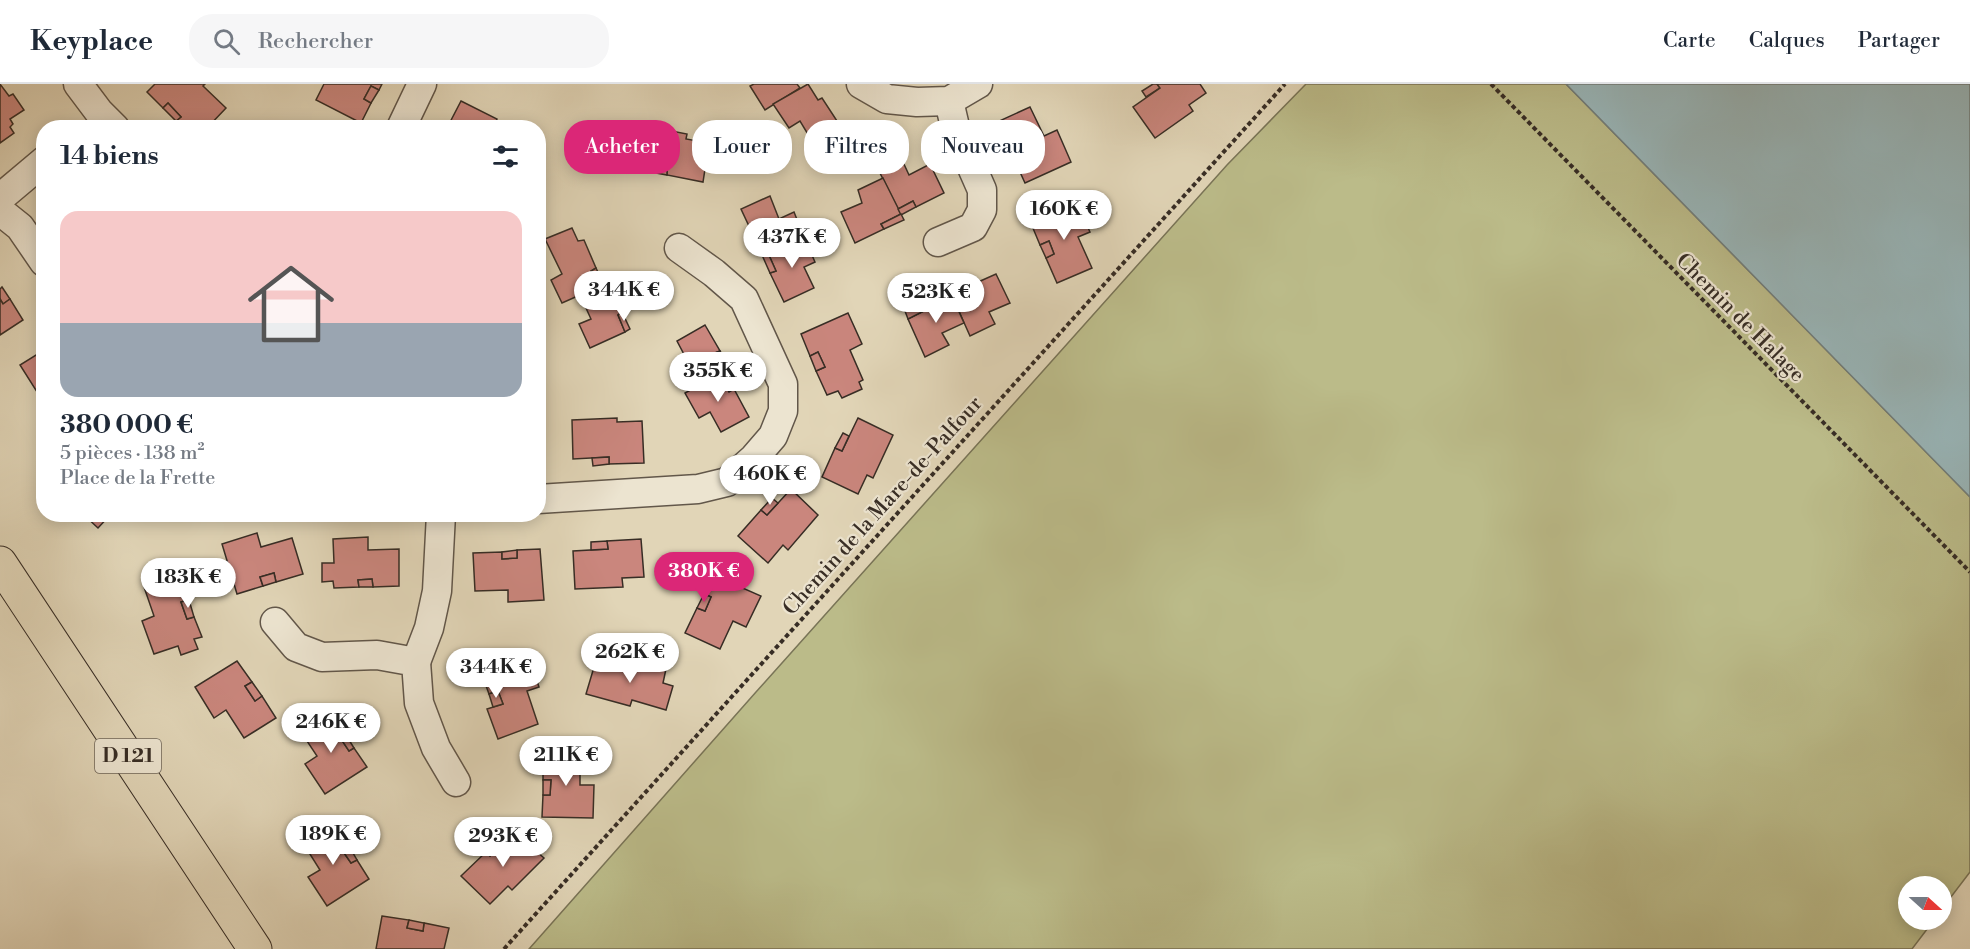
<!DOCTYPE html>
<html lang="fr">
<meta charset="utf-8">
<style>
body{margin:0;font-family:"Libre Bodoni",serif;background:#f6f6f7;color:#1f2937;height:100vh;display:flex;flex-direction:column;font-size:22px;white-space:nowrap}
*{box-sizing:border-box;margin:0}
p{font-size:20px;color:#747a83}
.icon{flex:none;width:33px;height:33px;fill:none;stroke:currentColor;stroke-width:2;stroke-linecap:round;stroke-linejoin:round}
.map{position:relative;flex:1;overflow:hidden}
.side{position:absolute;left:36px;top:36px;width:510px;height:402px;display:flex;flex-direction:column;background:#fff;border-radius:24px;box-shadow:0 3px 15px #0003}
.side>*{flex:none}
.guide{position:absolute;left:564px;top:36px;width:570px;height:54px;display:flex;gap:12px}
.needle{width:39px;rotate:111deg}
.tools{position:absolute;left:1898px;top:792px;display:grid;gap:12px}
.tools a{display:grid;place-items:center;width:54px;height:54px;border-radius:50%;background:#fff;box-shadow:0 3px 15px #0003;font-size:30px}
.price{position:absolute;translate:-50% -51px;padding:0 14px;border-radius:21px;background:#fff;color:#222;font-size:20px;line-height:39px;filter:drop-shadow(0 2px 3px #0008)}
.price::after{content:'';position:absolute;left:50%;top:36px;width:18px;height:14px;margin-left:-9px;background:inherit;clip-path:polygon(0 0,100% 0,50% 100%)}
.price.on{background:#db2777;color:#fff}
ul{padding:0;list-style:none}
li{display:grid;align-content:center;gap:12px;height:318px;padding:0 24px}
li+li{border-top:2px solid #e0e1e3}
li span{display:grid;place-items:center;height:186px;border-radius:18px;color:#555}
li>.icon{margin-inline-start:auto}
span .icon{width:108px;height:108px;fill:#fffc;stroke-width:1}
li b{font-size:26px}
h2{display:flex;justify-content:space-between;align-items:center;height:72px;padding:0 24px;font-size:26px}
.chip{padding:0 21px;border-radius:24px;background:#fff;box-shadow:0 3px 15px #0003;font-size:21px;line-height:54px}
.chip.on{background:#db2777;color:#fff}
header{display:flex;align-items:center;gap:36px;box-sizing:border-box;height:84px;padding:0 30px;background:#fff;border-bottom:2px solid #e0e1e3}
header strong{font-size:28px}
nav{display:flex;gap:33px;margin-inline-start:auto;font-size:21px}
.search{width:420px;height:54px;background:#f6f6f7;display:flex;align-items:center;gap:15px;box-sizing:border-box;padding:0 21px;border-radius:24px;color:#747a83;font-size:22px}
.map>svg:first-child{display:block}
.green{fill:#bbbb89;stroke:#797457;stroke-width:1.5}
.water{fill:#99b6b9;stroke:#727f7e;stroke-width:1.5}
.building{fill:#ca867d;stroke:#372d25;stroke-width:1.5}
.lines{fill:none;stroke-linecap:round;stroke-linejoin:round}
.street-casing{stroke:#62574a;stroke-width:31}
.primary-casing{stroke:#372d25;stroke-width:35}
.path{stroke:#372d25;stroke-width:4;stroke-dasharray:4.5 3;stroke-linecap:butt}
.street{stroke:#ece4d0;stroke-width:28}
.primary{stroke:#e1d5b7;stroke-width:33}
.labels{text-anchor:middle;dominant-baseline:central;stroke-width:4.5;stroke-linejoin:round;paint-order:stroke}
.shield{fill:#ece4d0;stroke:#6d6458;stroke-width:1.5}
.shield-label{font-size:20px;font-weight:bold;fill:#372d25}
.street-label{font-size:21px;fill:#372d25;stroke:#ece4d0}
</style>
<header>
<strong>Keyplace</strong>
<div class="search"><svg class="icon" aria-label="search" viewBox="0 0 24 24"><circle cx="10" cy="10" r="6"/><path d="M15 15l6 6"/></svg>Rechercher</div>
<nav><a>Carte</a><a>Calques</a><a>Partager</a></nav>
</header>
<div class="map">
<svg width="1970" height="865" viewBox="0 0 1970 865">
<rect width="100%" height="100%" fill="#e1d5b7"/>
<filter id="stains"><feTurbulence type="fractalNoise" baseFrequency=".00333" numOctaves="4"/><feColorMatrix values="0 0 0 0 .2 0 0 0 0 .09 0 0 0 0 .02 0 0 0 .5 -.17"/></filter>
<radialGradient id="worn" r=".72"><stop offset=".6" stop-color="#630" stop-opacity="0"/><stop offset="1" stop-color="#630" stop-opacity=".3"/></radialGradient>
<!-- green -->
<path class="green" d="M1306,0H1566L1970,413V788L1941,826V802H1908V836H1934L1912,865H529L756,608L1227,81Z"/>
<!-- water -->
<path class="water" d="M1566,0H1970V413Z"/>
<!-- building -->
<g class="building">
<path d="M0,0L9,12L13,10L24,26L10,35L13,40L10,43L14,49L0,59Z"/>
<path d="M155,0H205L203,2L226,24L207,44H183L176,37L181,33L168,19L163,24L147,8Z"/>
<path d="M324,0H382L379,6L371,2L364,15L371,19L361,39L316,16Z"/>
<path d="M754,0H797L800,4L765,26L750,2Z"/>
<path d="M808,0L818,16L822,14L839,40L812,57L800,37L789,44L773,20Z"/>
<path d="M1153,0H1157L1160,4L1146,13L1142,7Z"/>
<path d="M1157,0H1200L1206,9L1189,21L1193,27L1155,54L1133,23L1160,4Z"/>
<path d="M371,2L379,6L371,19L364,15Z"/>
<path d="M461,17L497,35L493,44H447Z"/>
<path d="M168,19L181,33L176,37L163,24Z"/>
<path d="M1030,23L1044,52L1057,46L1071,78L1025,99L1015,77L1023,74L1017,61L1010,64L997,38Z"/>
<path d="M641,41L687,50L686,55L709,59L703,98L667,91V85L634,79Z"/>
<path d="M1017,61L1023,74L1015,77L1010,64Z"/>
<path d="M903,78L909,91L930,80L944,109L916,123L913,117L898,125L880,89Z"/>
<path d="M651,82L667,85V91L650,88Z"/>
<path d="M883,94L901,130L881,140L884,145L855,159L841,128L862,119L858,106Z"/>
<path d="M770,112L779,135L794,128L804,153L768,169L760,155L756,157L741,125Z"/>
<path d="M913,117L916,123L901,131L898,125Z"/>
<path d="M1076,117L1090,148L1078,153L1092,184L1057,199L1046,174L1054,170L1049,157L1040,161L1030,137Z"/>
<path d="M901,130L904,136L884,145L881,140Z"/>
<path d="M572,144L578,157L584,156L596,184L591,187L598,203L562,219L551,196L562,190L545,155Z"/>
<path d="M804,153L815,178L804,183L814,204L784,218L770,189L776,187L768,169Z"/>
<path d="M1049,157L1054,170L1046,174L1040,161Z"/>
<path d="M768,169L776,187L770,189L762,171Z"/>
<path d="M596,184L604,201L598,203L591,187Z"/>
<path d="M996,190L1010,219L989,228L995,240L970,252L954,216L969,208L967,203Z"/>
<path d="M609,198L622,228L618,231L625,248L590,264L579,240L591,235L580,211Z"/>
<path d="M2,203L10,215L3,220L0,215V205Z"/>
<path d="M967,203L969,208L954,216L951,210Z"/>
<path d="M951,210L964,239L942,249L949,261L925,273L908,235L924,227L922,224Z"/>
<path d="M0,215L3,220L10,215L23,236L0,251Z"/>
<path d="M917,218L921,219L924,227L908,235L905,227Z"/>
<path d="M622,228L630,245L625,248L618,231Z"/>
<path d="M848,229L862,260L850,266L863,296L859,298L862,305L842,314L838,307L827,311L816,287L825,283L818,268L810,272L801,250Z"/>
<path d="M705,241L720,267L715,269L724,287L689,307L676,285L688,278L677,257Z"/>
<path d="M44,266V319L20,281Z"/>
<path d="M720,267L730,284L724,287L715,269Z"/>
<path d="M818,268L825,283L816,287L810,272Z"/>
<path d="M724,287L734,305L729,308L719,290Z"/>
<path d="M719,290L729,308L734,305L749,333L721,348L710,328L699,334L685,309Z"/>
<path d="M617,334V338L642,337L644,379L609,380V373L573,375L572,336Z"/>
<path d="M858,334L893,351L873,394L867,391L858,410L822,393L835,364L842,367Z"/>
<path d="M843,349L849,352L842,367L835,364Z"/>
<path d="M609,373V380L593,382L592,374Z"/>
<path d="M791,405L818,431L788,466L783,461L768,479L738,452L761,426L767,431Z"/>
<path d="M772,414L778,419L767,431L761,426Z"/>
<path d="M83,430H111L98,444Z"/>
<path d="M257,449L261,463L292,454L303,490L276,498L274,489L260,493L263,502L237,510L222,460Z"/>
<path d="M368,453V466L399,465V502L373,503L372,495L358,496L359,503L334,504L333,497L322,498V479H334L333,455Z"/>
<path d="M641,455L644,493L622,494L623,503L575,505L573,467L608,465L607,457Z"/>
<path d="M607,457L608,465L591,466V458Z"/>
<path d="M540,465L544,516L508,518V506L475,507L473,469L502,468V475L517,474V466Z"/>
<path d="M517,466V474L502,475V468Z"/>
<path d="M274,489L276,498L263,502L260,493Z"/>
<path d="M180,490L189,516L181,518L187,535L194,533L202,553L194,555L198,565L181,571L178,562L154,570L142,537L154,532L144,503Z"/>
<path d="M713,491L761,512L746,543L733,537L720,565L685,549L697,524L705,527L711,513L704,510Z"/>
<path d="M372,495L373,503H359L358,496Z"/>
<path d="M704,510L711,513L705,527L697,524Z"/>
<path d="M189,516L194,533L187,535L181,518Z"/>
<path d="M505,570L508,578L528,570L539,603L527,607L538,640L498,655L487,625L503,620L498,607L489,610L481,588L486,586L483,578Z"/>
<path d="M618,571L634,576L632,583L616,578Z"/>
<path d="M597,573L632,583L634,576L666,585L663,599L673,602L666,626L632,616L630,622L586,610Z"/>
<path d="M237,577L252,598L245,602L255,617L262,612L276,634L244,654L226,626L214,634L195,603Z"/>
<path d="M252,598L262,612L255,617L245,602Z"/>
<path d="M498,607L503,620L493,623L489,610Z"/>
<path d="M332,628L346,651L341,655L349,667L354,664L367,683L325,710L305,680L317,672L301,648Z"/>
<path d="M346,651L354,664L349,667L341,655Z"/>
<path d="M543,667L580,668V701H594L593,734L542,733L543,711H550L551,696H543Z"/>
<path d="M543,696H551L550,711H543Z"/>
<path d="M334,739L349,762L342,766L351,779L357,776L369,795L327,822L308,793L320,786L303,759Z"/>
<path d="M514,748L544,774L512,806L508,802L490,820L461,792L486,768L490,772Z"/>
<path d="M496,757L500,762L490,772L486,768Z"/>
<path d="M349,762L357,776L351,779L342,766Z"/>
<path d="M382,832L409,836L407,844L423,847L424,839L449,844L444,865H376Z"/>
<path d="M409,836L424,839L423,847L407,844Z"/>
</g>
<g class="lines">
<defs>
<g id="street">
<path d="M78,0L99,28L115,44"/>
<path d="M861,0L887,15L917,18L949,17L978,0"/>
<path d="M401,44L422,0"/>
<path d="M0,114L44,77"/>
<path d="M0,127L20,143L44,178"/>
<path d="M938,158L973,143L982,126V106L956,47L949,17"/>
<path d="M538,415L698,405L727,398L754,374L773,352L783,327V300L744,215L714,189L679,164"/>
<path d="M275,538L296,563L322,573L377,571L416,578L419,619L436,664L456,698"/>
<path d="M416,578L429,544L437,507L441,430"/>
</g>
<path id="primary" d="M0,479L255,865"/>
</defs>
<!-- street casing -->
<use href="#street" class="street-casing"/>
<!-- primary casing -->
<use href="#primary" class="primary-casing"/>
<!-- path -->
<g class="path">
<path d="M1491,0L1970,488"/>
<path d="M504,865L1285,0"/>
</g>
<!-- street -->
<use href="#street" class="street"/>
<!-- primary -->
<use href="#primary" class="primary"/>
</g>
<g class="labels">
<!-- shield labels -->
<rect class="shield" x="95" y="655" width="66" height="34" rx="4.5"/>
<g class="shield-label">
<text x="128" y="672">D 121</text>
</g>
<!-- street labels -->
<g class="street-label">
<text transform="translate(1740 234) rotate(45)">Chemin de Halage</text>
<text transform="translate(883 422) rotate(-48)">Chemin de la Mare-de-Palfour</text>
</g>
</g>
<rect width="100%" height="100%" filter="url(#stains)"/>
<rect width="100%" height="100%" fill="url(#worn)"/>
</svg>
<div class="tools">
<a><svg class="needle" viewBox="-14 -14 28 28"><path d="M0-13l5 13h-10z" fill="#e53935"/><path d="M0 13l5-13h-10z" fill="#747a83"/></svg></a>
</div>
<b class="price" style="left:1064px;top:157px">160K €</b>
<b class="price" style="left:792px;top:185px">437K €</b>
<b class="price" style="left:624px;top:238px">344K €</b>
<b class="price" style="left:936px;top:240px">523K €</b>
<b class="price" style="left:718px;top:319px">355K €</b>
<b class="price" style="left:770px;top:422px">460K €</b>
<b class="price on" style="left:704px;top:519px">380K €</b>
<b class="price" style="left:188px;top:525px">183K €</b>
<b class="price" style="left:630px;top:600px">262K €</b>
<b class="price" style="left:496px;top:615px">344K €</b>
<b class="price" style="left:331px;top:670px">246K €</b>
<b class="price" style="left:566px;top:703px">211K €</b>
<b class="price" style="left:333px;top:782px">189K €</b>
<b class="price" style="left:503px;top:784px">293K €</b>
<div class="guide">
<a class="chip on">Acheter</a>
<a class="chip">Louer</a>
<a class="chip">Filtres</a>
<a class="chip">Nouveau</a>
</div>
<section class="side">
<h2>14 biens<svg class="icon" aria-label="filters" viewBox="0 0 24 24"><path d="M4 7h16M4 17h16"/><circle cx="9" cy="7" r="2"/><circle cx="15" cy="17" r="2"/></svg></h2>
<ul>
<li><span style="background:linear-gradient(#f6c9c9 60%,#9aa5b1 0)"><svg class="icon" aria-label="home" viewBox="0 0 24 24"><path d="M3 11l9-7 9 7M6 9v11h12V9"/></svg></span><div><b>380 000 €</b><p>5 pièces · 138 m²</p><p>Place de la Frette</p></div></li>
</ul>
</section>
</div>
